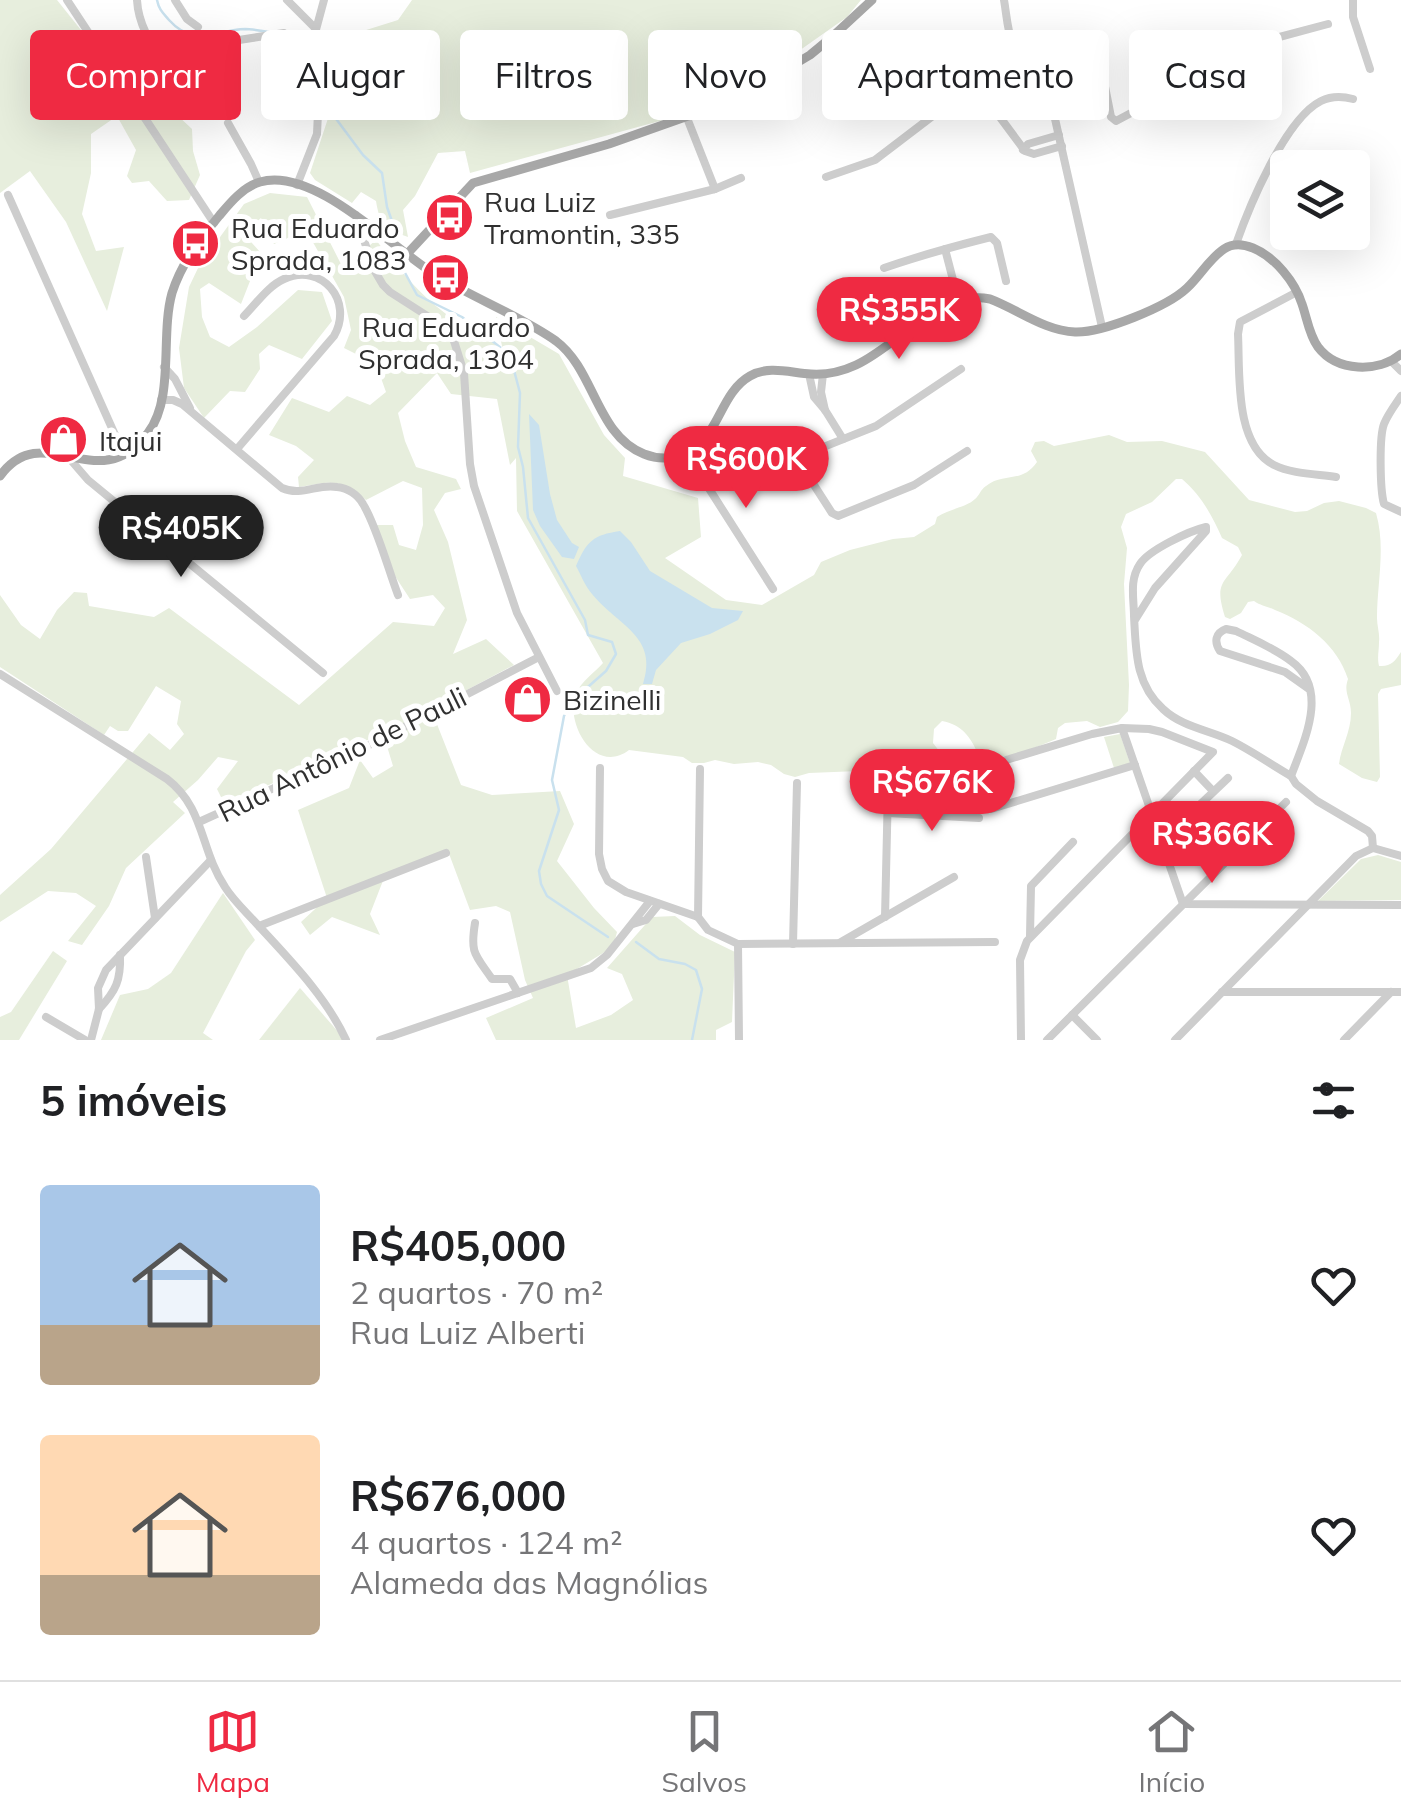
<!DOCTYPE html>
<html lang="pt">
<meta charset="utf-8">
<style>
body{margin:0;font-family:Mulish,sans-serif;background:#f6f6f6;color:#202124;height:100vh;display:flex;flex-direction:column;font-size:38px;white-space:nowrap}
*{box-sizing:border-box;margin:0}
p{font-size:32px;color:#757577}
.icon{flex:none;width:55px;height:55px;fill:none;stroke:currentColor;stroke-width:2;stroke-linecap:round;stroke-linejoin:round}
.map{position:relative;height:1040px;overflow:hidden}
.details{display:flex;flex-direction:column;background:#fff;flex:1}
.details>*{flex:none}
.hud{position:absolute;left:30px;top:30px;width:1342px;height:90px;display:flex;gap:20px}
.fabs{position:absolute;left:1270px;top:150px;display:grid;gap:20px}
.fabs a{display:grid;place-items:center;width:100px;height:100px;border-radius:10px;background:#fff;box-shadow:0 10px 40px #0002;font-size:50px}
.price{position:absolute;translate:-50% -85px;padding:0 22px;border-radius:35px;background:#ef2a42;color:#fff;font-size:32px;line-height:65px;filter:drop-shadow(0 2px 5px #0008)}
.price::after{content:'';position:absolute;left:50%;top:60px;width:30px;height:22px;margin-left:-15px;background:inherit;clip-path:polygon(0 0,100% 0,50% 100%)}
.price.selected{background:#222;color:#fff}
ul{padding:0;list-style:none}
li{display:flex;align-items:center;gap:30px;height:250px;padding:0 40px}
li span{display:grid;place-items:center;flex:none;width:280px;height:200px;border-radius:10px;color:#555}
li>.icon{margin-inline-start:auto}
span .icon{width:120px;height:120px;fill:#fffc;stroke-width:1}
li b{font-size:42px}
h2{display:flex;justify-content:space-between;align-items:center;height:120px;padding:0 40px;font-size:42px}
.tag{padding:0 35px;border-radius:10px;background:#fff;box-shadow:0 10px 40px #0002;font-size:35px;line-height:90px}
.tag.selected{background:#ef2a42;color:#fff}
.dock{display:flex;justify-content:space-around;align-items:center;height:140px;border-top:2px solid #e0e0e0;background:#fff;font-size:28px;color:#757577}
.dock a{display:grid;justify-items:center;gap:5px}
.dock .selected{color:#ef2a42}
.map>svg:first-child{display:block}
.green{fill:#e7eedd}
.water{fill:#c9e1ee}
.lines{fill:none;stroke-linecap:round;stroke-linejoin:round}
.stream{stroke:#c9e1ee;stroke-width:2.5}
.minor{stroke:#cdcdcd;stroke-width:8}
.major{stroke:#a8a8a8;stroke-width:9}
.labels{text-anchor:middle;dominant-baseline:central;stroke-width:10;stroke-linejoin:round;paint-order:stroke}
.poi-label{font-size:28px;fill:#303030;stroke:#fff;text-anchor:start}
.street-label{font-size:28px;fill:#303030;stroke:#fff}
</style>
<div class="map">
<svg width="1401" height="1040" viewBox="0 0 1401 1040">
<rect width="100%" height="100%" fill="#fff"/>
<!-- green -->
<g class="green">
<path d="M0,0H57L129,90L177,115L192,129L193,151L200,175L189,200L167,201L149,181L132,183L127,176L136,150L117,116L91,134V173L82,214L96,251L124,247L107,311L66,222L30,171L0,193Z"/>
<path d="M412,0H861L847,17L769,72L678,116L470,173L465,151L438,153L415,196L403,210L408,237C385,228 380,226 376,201L361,192L352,203L315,180L310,173L336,94L328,42L398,20Z"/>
<path d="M270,193L307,197L343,268L376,240C399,270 424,300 456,321C471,331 493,335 503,351L496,317L559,354L604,435L625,458L623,476L698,498L701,537L665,558L726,600L762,605L814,575L821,562L850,550L893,539L914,537L935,524L937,517C949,509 967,507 975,499C980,495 980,490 986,486C1004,472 1022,484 1037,462L1031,451L1035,442L1044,441L1054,446L1109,435L1127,442L1162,441L1205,452L1249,500L1295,512L1307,511L1324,503L1339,501L1366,508L1376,513C1386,547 1377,584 1377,618C1377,626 1380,634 1379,642C1379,651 1377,657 1379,666C1391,667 1395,661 1401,652V685L1381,689L1378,694L1380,777L1377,782L1362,778L1339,764C1341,747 1351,732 1351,713C1351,699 1343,693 1348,679C1337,645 1308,623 1275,610C1267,606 1261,606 1254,601L1248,602L1241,613L1230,619L1225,617C1213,579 1226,585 1242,555L1238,547L1222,538C1213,517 1201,495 1182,479H1176L1152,502L1126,514L1121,527L1127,548L1124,584L1129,685L1128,711L1118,722L1100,727L1087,721L1065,723L1058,728L1056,739C1032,749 1003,763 978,754C970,736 962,725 942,721L934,729L933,743L943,756L957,760L964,766V772L951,776L909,772L894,779L884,773L870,775L859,771L809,773L795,777L784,774L771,765L758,762L734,764L715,760L704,763H692L683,757L629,750C595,776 564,723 576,693C581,682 595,672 603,663L517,511L516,458L510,465L497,399L451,394L437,373L398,413L405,441L416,467L456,479L461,489L445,493L434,510L448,542L467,620L453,654L486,639L514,665L431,709L461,785L492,795L560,791L574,824L557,861L594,908L617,932L613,947L567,975L576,1028L611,1015L633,1000L622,974L607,968L652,917L675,916L700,935L735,952L732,1022L716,1030V1040H496L486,1018L533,998L525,980L510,912L496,906L470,910L448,851L386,873L370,914L380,935L332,917L310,935L301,922L327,898L298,810L349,788L360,760L373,778L393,766L383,733L225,805L217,789L238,761L218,757L198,780L173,802L185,813L126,868L109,906L82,945L68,941L96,906L76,893L48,891L0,922V895L51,849L149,733L170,750L184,734L177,724L181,701L156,686L128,731H118L110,726L104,735L0,667V595L21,625L40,639L57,610L74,592L87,593L89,606L154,617L169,608L299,705L393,622L434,626L445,608L433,595L410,599L391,570L376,525H393L399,545L416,550L423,525L422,488L403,481L366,500C340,477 331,482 299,487L298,477L314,460L296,446L269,435L292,398L329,412L347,396L370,405L386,392L376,364L344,348L351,330L344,297L306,230L274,244L261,218L244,234L261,253L241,304L209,283L200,289L202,317L210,337L229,347L257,327L298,290L322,292L332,321L302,359L269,345L259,354L260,369L245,392L230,391L204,418L184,388L179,348L189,287L199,266L244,204Z"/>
<path d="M1120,734L1130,763L1114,768L1104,737Z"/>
<path d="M1378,855L1401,862V900L1318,901L1361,859Z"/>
<path d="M223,893L255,940L246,951L203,1033L213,1040H101L120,995L148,989L171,973Z"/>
<path d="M53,951L67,961L19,1040H0V1017L11,1012Z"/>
<path d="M300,988L340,1034L342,1040H259Z"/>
</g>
<!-- water -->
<g class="water">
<path d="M529,414L539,425L550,494L557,520L572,543L579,547L574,559L562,557L540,526L533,510Z"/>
<path d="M620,531L631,542L650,571L712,608L743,611L738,620L710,634L681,643L656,670L652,684H643C659,636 617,625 592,594C585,586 581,575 576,566C587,541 593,535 620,531Z"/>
</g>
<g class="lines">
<!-- stream -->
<g class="stream">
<path d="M157,0C159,10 163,13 169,20C194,48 215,30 245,29C252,29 261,31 269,32"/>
<path d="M275,36L292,54L309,83"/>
<path d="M328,108L363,155L382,173L387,207L393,224"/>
<path d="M404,271L417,295L462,317L510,355L520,393L518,447L523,467L528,518L585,620L588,635L612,642L616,654L606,671L572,701L564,716L552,780L559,810L539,871L541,884L547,896L608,937"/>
<path d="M636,942L659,959L685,964L696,970L702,989L692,1040"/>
</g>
<!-- minor -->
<g class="minor">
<path d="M67,0L214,223"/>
<path d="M137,0C138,19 149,49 168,58C175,61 186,62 193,63L226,42L284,33L314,59"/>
<path d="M175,0L187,19L198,27"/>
<path d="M287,0L315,28"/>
<path d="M1004,0C1008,22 1008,60 1034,63L1046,79L1102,327"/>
<path d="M1353,0V17L1370,69"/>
<path d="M162,54L170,43L182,39"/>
<path d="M1037,69C1049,52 1071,47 1091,49L1100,61L1111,117L1116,121L1161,97L1194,55L1227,51L1328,24"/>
<path d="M687,118L715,189"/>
<path d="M228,123L251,164L259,182"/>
<path d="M1023,150L1028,144L1059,135"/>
<path d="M826,177L875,160L972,86L979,89L1025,151L1034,154L1062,146"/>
<path d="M297,185L317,134L318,113L314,37L324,0"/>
<path d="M8,195L124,455"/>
<path d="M356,215L373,268L383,285L390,292L443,326L454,341L464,373L470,464L474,486L517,613L557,691"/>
<path d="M610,215L715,189L741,178"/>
<path d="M1236,244C1249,207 1285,119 1321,101C1331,96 1342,96 1353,99"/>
<path d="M945,249L958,299"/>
<path d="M884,268C919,256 955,246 991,237L997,243L1006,281"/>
<path d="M1297,292L1240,322L1238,334C1240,373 1234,445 1274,465C1292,474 1316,474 1336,477"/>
<path d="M1391,361L1401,371"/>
<path d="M164,367L175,379L190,408"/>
<path d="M809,374L814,397L825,410L843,439"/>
<path d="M823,374L821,392L825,410"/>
<path d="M1401,396C1395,405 1388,414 1384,424C1379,437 1380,490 1384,504L1401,512"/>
<path d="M161,400H173L182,404L282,488C302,497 318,483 337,487C348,488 358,495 363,504C377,527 388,569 398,595"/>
<path d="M237,449L334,336C354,301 322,262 284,279C268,286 256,304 244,316"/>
<path d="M687,454L773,589"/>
<path d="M796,457L832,513L838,516L914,485L967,451"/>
<path d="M69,458L88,480L323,673"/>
<path d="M733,483L876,426L961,369"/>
<path d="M1135,620L1155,588L1206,531V527C1189,531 1149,550 1140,564C1129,580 1134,599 1134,616C1136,650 1135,684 1163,709C1182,727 1209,730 1232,741C1252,751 1272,765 1291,776L1296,784L1317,801L1368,831L1372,836L1373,848"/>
<path d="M0,674L167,779C205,808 200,850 225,887C233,900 245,911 256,923C288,958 326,996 346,1040"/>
<path d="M1122,728L1183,904L1401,905"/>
<path d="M600,768L599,854L602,869L608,881L626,892L698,917L708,930L738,944L739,1040"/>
<path d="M973,770L1092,734L1122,728L1149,729L1162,732L1213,752L1027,941L1020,960L1021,1040"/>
<path d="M1194,771L1213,791"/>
<path d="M1291,776C1304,741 1330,689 1291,661C1274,648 1254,640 1236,631L1226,629C1215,633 1214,642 1220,651L1285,672L1309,689"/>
<path d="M991,809L1135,765"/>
<path d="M888,813L979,818"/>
<path d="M1187,817L1228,778"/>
<path d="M199,822L371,744L539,657"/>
<path d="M1373,848L1401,856"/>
<path d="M146,857L155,918"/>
<path d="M698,917L700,769"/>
<path d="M885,917L888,788"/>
<path d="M475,923C470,954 475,954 492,979H510L518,993"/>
<path d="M633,924L646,920L659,904"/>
<path d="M259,926L446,853"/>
<path d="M1030,936L1031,886L1073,842"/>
<path d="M841,942L954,877"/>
<path d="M738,944L995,942"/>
<path d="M793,944L797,783"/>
<path d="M1222,992H1401"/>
<path d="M99,1009C116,991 121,980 120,955"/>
<path d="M1072,1015L1097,1040"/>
<path d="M46,1017L85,1040"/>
<path d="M91,1040L99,1009L98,988L106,970L211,860"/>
<path d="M380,1040L591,968L607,955L650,901"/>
<path d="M1047,1040L1286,802"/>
<path d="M1175,1040L1356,856L1373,848"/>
<path d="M1344,1040L1391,992"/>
</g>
<!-- major -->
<g class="major">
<path d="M407,254L473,183L609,144L736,99L810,55L833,36L872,0"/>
<path d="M0,476C44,416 98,500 148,433C175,397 160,336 172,293C181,264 200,239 219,216C230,203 243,187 260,182C314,166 393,249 436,275C475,299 519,315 556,341C595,370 596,435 644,454C654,458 664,459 674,457C719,450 716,395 750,376C769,365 791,373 811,374C827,375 841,372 856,365C900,345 938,289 990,299C1017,309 1045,331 1075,332C1102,333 1167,307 1187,288C1200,276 1209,259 1224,249C1233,243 1243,244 1253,248C1275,257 1295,282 1302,304C1307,318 1309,335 1318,347C1337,372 1378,373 1401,354"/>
</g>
</g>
<!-- icons -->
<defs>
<symbol id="bus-disc" viewBox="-11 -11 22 22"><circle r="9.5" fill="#ef2a42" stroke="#fff"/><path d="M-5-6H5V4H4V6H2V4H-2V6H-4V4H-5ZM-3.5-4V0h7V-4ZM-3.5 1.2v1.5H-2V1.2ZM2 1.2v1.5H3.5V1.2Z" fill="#fff"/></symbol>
<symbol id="shop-disc" viewBox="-11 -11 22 22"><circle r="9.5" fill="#ef2a42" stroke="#fff"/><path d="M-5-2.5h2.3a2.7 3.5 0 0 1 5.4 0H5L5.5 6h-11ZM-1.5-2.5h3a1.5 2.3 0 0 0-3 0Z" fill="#fff"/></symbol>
</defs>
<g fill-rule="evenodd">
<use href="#bus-disc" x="422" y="190" width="55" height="55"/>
<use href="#bus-disc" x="168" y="216" width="55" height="55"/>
<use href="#bus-disc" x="418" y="250" width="55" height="55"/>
<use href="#shop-disc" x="36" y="412" width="55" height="55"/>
<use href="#shop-disc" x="500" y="672" width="55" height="55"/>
</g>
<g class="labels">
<!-- poi labels -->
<g class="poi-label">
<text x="484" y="201">Rua Luiz<tspan x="484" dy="32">Tramontin, 335</tspan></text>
<text x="231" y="227">Rua Eduardo<tspan x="231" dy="32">Sprada, 1083</tspan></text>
<text x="446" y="326" text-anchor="middle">Rua Eduardo<tspan x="446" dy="32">Sprada, 1304</tspan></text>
<text x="99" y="440">Itajui</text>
<text x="563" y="699">Bizinelli</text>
</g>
<!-- street labels -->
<g class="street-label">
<text transform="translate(342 754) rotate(-26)">Rua Antônio de Pauli</text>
</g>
</g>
</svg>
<div class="fabs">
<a><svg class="icon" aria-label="layers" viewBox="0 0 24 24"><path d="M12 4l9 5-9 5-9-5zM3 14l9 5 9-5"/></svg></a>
</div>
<b class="price" style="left:899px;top:362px">R$355K</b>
<b class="price" style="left:746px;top:511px">R$600K</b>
<b class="price selected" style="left:181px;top:580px">R$405K</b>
<b class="price" style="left:932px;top:834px">R$676K</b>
<b class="price" style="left:1212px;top:886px">R$366K</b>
<div class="hud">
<a class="tag selected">Comprar</a>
<a class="tag">Alugar</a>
<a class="tag">Filtros</a>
<a class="tag">Novo</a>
<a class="tag">Apartamento</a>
<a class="tag">Casa</a>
</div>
</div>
<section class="details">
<h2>5 imóveis<svg class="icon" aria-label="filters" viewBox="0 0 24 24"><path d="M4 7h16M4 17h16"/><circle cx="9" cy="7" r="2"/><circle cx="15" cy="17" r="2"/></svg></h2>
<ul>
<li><span style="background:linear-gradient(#a9c7e8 70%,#b9a48a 0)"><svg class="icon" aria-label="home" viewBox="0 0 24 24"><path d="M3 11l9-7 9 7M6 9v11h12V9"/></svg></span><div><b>R$405,000</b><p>2 quartos · 70 m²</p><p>Rua Luiz Alberti</p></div><svg class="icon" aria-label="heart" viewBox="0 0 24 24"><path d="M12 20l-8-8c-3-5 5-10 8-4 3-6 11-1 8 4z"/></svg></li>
<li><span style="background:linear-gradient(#ffd9b3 70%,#b9a48a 0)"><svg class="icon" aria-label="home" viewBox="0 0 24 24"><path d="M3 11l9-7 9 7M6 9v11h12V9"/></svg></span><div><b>R$676,000</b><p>4 quartos · 124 m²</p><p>Alameda das Magnólias</p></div><svg class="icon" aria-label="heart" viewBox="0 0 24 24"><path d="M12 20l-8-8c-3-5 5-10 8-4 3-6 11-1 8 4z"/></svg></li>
</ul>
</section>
<nav class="dock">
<a class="selected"><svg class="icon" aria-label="map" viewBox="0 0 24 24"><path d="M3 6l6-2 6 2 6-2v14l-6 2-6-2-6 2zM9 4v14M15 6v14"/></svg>Mapa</a>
<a><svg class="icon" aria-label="saved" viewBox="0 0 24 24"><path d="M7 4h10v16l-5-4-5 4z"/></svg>Salvos</a>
<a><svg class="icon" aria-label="home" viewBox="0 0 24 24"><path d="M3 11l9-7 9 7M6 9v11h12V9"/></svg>Início</a>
</nav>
